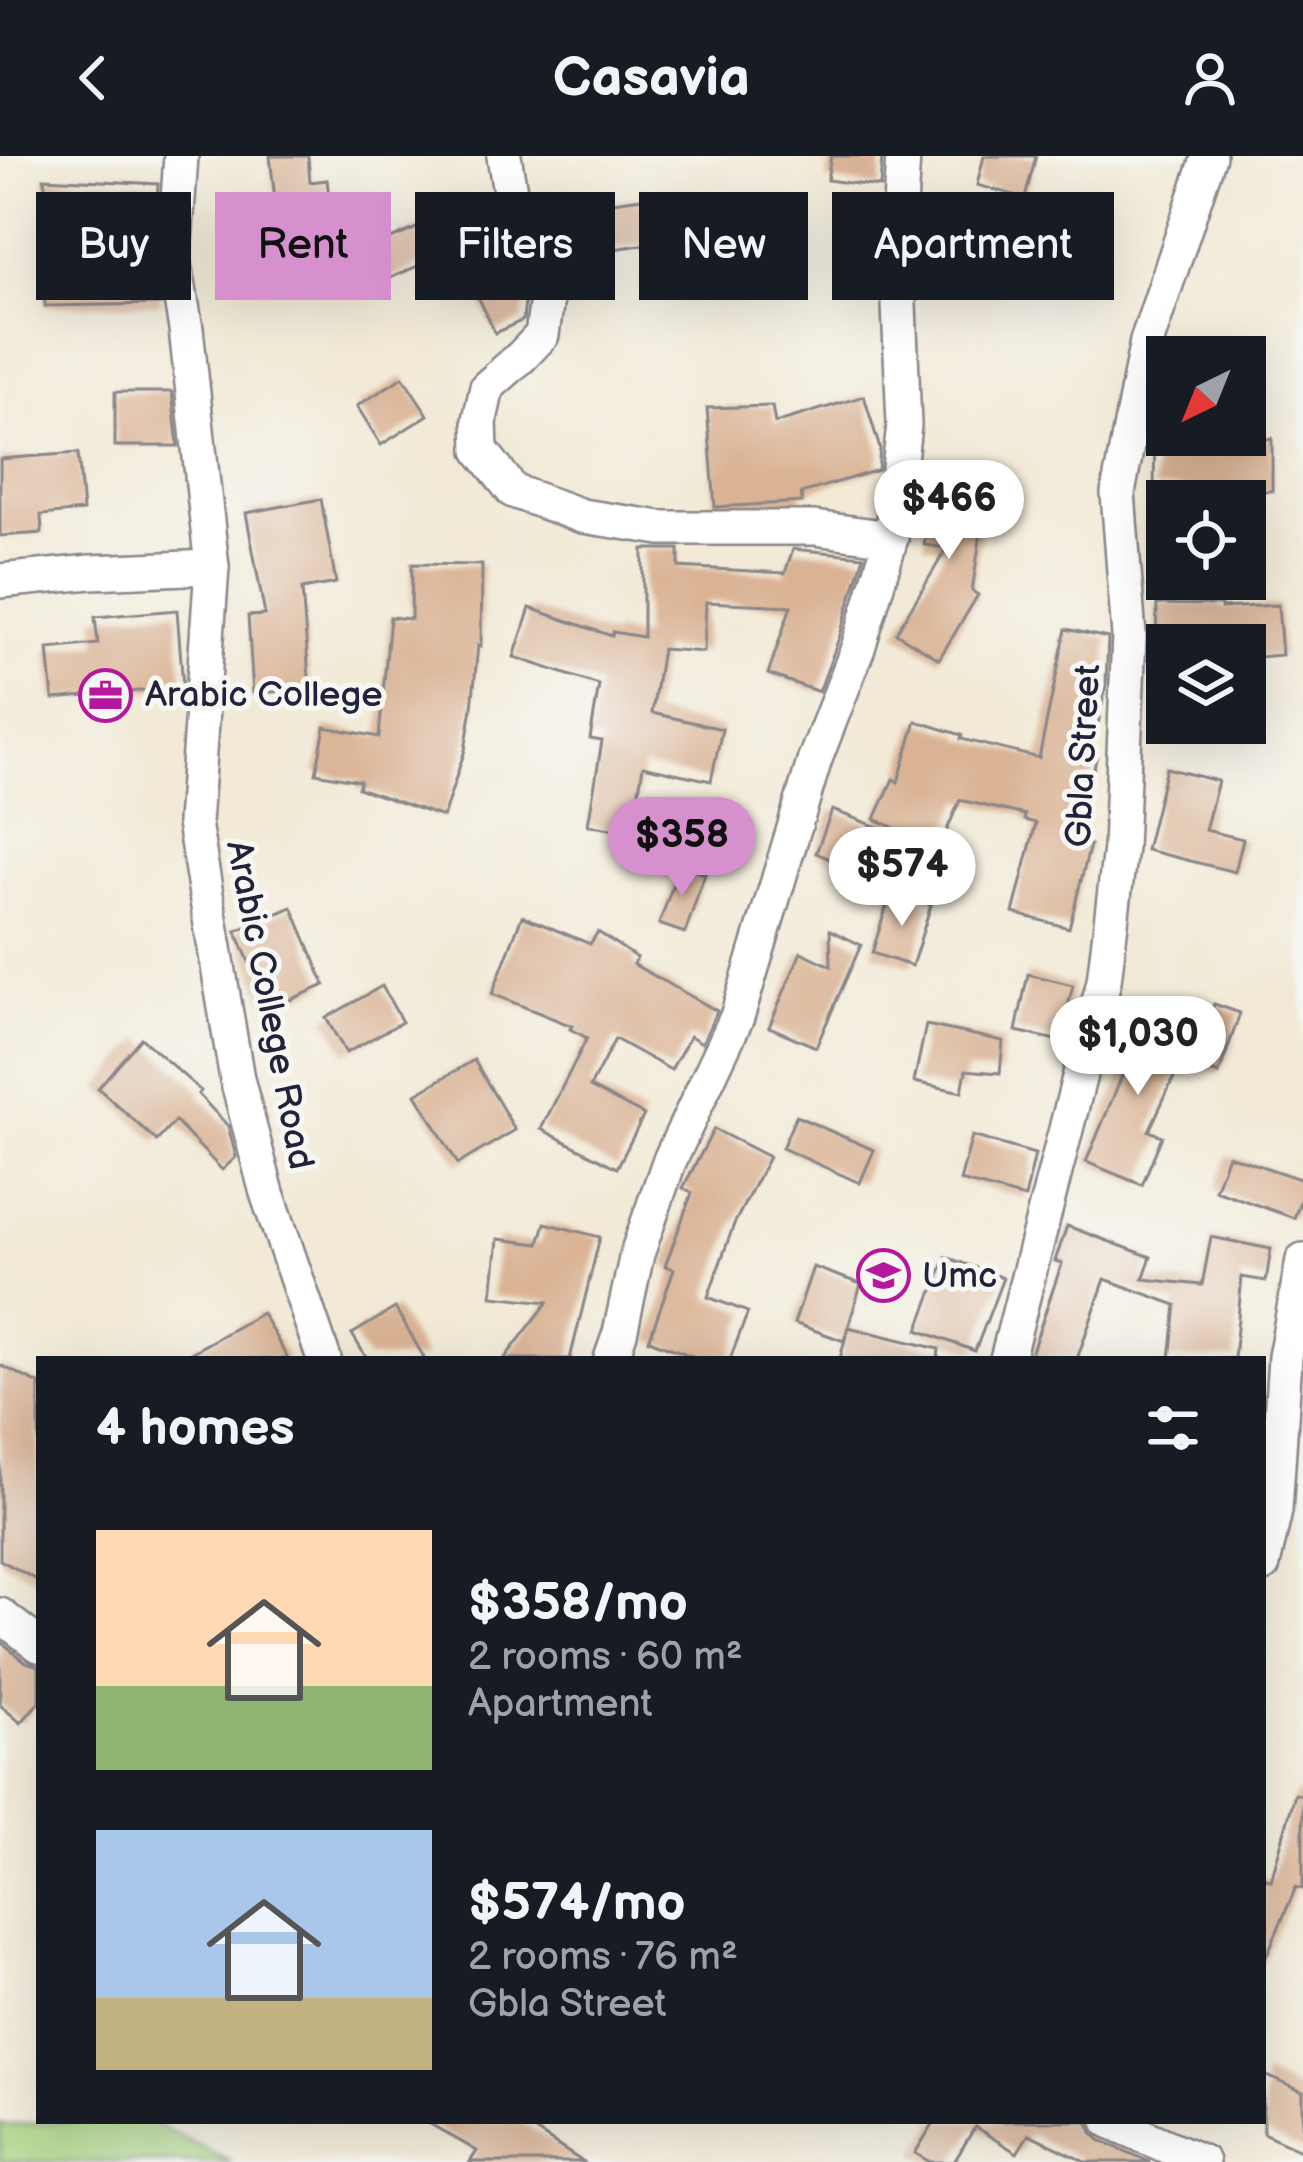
<!DOCTYPE html>
<meta charset="utf-8">
<style>
body{margin:0;font-family:"Balsamiq Sans",sans-serif;background:#242831;color:#f1f3f6;height:100vh;display:flex;flex-direction:column;font-size:45px;white-space:nowrap}
*{box-sizing:border-box;margin:0}
p{font-size:39px;color:#9ea1a6}
.icon{flex:none;width:66px;height:66px;fill:none;stroke:currentColor;stroke-width:2;stroke-linecap:round;stroke-linejoin:round}
.map{position:relative;flex:1;overflow:hidden}
.details{position:absolute;left:36px;top:1200px;width:1230px;height:768px;display:flex;flex-direction:column;background:#171b24;border-radius:0px;box-shadow:0 12px 48px #0002}
.details>*{flex:none}
.top-card{position:absolute;left:36px;top:36px;width:1233px;height:108px;display:flex;gap:24px}
.needle{width:78px;rotate:223deg}
.buttons{position:absolute;left:1146px;top:180px;display:grid;gap:24px}
.buttons a{display:grid;place-items:center;width:120px;height:120px;border-radius:0px;background:#171b24;box-shadow:0 12px 48px #0002;font-size:60px}
.price{position:absolute;translate:-50% -102px;padding:0 27px;border-radius:42px;background:#fff;color:#222;font-size:39px;line-height:78px;filter:drop-shadow(0 3px 6px #0008)}
.price::after{content:'';position:absolute;left:50%;top:72px;width:36px;height:27px;margin-left:-18px;background:inherit;clip-path:polygon(0 0,100% 0,50% 100%)}
.price.selected{background:#d690ce;color:#111}
ul{padding:0;list-style:none}
li{display:flex;align-items:center;gap:36px;height:300px;padding:0 60px}
li span{display:grid;place-items:center;flex:none;width:336px;height:240px;border-radius:0px;color:#555}
li>.icon{margin-inline-start:auto}
span .icon{width:144px;height:144px;fill:#fffc;stroke-width:1}
li b{font-size:51px}
h2{display:flex;justify-content:space-between;align-items:center;height:144px;padding:0 60px;font-size:51px}
.pill{padding:0 42px;border-radius:0px;background:#171b24;box-shadow:0 12px 48px #0002;font-size:42px;line-height:108px}
.pill.selected{background:#d690ce;color:#111}
header{display:flex;justify-content:space-between;align-items:center;height:156px;padding:0 60px;background:#171b24;font-size:54px;font-weight:700}
.map>svg:first-child{display:block}
.green{fill:#a9d582;stroke:#667c5e;stroke-width:3}
.building{fill:#dab394}
.lines{fill:none;stroke-linecap:round;stroke-linejoin:round}
.minor-casing{stroke:#8a8689;stroke-width:38}
.minor{stroke:#fff;stroke-width:33}
.labels{text-anchor:middle;dominant-baseline:central;stroke-width:10;stroke-linejoin:round;paint-order:stroke}
.poi-label{font-size:36px;fill:#22223b;stroke:#f6f6f2;text-anchor:start}
.street-label{font-size:36px;fill:#22223b;stroke:#f6f6f2}
</style>
<header><svg class="icon" aria-label="back" viewBox="0 0 24 24"><path d="M15 5l-7 7 7 7"/></svg>Casavia<svg class="icon" aria-label="person" viewBox="0 0 24 24"><circle cx="12" cy="8" r="4"/><path d="M4 21q1-7 8-7t8 7"/></svg></header>
<div class="map">
<svg width="1303" height="2006" viewBox="0 0 1303 2006">
<rect width="100%" height="100%" fill="#f6f6f2"/>
<filter id="ink" filterUnits="userSpaceOnUse"><feTurbulence type="fractalNoise" baseFrequency=".00833" numOctaves="2"/><feDisplacementMap in="SourceGraphic" scale="24" xChannelSelector="R" yChannelSelector="G"/><feConvolveMatrix kernelMatrix="1 2 1 2 8 2 1 2 1" color-interpolation-filters="sRGB"/></filter>
<filter id="wash" filterUnits="userSpaceOnUse"><feTurbulence type="fractalNoise" baseFrequency=".004" numOctaves="4" result="noise"/><feDisplacementMap in="SourceGraphic" scale="48" xChannelSelector="R" yChannelSelector="G"/><feGaussianBlur stdDeviation="2.7" result="paint"/><feColorMatrix in="noise" values="0 0 0 0 0 0 0 0 0 0 0 0 0 0 0 0 0 1.4 0 .05"/><feComposite in="paint" operator="in"/></filter>
<g filter="url(#wash)">
<rect width="100%" height="100%" fill="#f2ead7"/>
<!-- green -->
<path class="green" d="M71,1965H149L231,2006H0V1968L4,1970Z"/>
<g id="blocks">
<!-- building -->
<g class="building">
<path d="M270,0H308L310,26L327,24L335,89L303,92L301,68L278,70Z"/>
<path d="M831,0H882L880,31L827,24Z"/>
<path d="M984,0H1036L1025,42L977,29Z"/>
<path d="M44,22L158,28L155,79L52,82Z"/>
<path d="M669,38L676,84L613,93L606,47Z"/>
<path d="M490,41L493,60L525,145L523,164L495,177L456,93L388,123L374,90Z"/>
<path d="M155,118L161,148L45,150L44,133Z"/>
<path d="M403,221L428,259L381,289L357,250Z"/>
<path d="M115,236H172L178,290H115Z"/>
<path d="M864,240L880,293L878,314L801,337L802,346L715,351L707,252L772,250L775,267Z"/>
<path d="M1155,279H1234L1233,290L1272,282V335L1154,332Z"/>
<path d="M78,297L83,355L41,359L42,377L0,380V303Z"/>
<path d="M935,315L989,324L972,435L978,439L939,503L896,477L947,392L924,389Z"/>
<path d="M321,343L336,427L302,433L310,534L253,537L248,460L265,459L246,357Z"/>
<path d="M643,393H679V411L785,417L793,393L864,400L839,482L819,536L768,518L791,450L706,446L704,496L662,493L652,557L722,573L711,625L643,610L632,677L588,669L602,585L590,583L599,529L514,501L530,452L612,480L613,476L643,481Z"/>
<path d="M412,408L482,409L481,490L478,489L472,552L465,594L443,661L358,632L360,625L316,617L325,571L379,581L390,461L411,463Z"/>
<path d="M1157,448L1221,449V452L1278,449L1282,499L1245,502V489H1156Z"/>
<path d="M177,454L183,531L53,543L48,493L98,488L95,461Z"/>
<path d="M1066,473L1108,482L1106,528L1092,599L1097,600L1075,685L1090,689L1069,772L1013,757L1036,667L1024,664L1025,659L960,644L939,692L875,663L893,623L898,626L916,565L962,579L961,583L1039,602Z"/>
<path d="M1166,612L1218,625L1205,674L1243,683L1235,716L1146,694Z"/>
<path d="M832,654L891,676L874,722L816,697Z"/>
<path d="M680,709L705,718L685,777L659,768Z"/>
<path d="M891,736L931,749L912,810L872,797Z"/>
<path d="M292,751L325,829L269,853L236,775Z"/>
<path d="M522,760L590,788L598,776L637,802L633,808L717,855L702,887L690,880L671,914L615,883L590,931L644,959L617,1012L541,973L587,882L570,873L572,870L492,838Z"/>
<path d="M830,774L861,789L816,891L769,871L801,796L831,810Z"/>
<path d="M1028,818L1073,829L1060,885L1016,875Z"/>
<path d="M382,830L402,866L346,897L326,862Z"/>
<path d="M1214,848L1240,857L1219,918L1192,908Z"/>
<path d="M1133,856L1191,884L1149,975L1162,980L1142,1029L1086,1006L1124,915L1109,908Z"/>
<path d="M926,869L1003,885L1000,917L966,914L962,936L914,926Z"/>
<path d="M141,882L201,935L198,938L228,970L236,1001L222,1014L175,965L157,985L98,932Z"/>
<path d="M474,904L515,974L458,1008L416,938Z"/>
<path d="M796,960L874,994L860,1027L782,992Z"/>
<path d="M714,973L769,1001L734,1068L708,1141L748,1156L730,1203H700L649,1184L674,1113L665,1110L692,1037L683,1032Z"/>
<path d="M972,980L1035,998L1025,1042L960,1025Z"/>
<path d="M1228,999L1303,1024V1037L1294,1062L1215,1034Z"/>
<path d="M545,1067L600,1081L570,1203H504L548,1146L492,1140L498,1083L539,1088Z"/>
<path d="M1067,1070L1151,1101L1143,1123L1202,1129L1211,1081L1271,1093L1266,1125L1242,1121L1234,1203H1170L1176,1149L1105,1123L1077,1203H1046L1031,1198L1062,1107L1055,1105Z"/>
<path d="M946,1101L1003,1122L975,1195L918,1174Z"/>
<path d="M813,1111L861,1128L844,1185L794,1167Z"/>
<path d="M395,1152L425,1203H367L352,1178Z"/>
<path d="M262,1157L288,1203H180Z"/>
<path d="M848,1171L939,1193L938,1203H840Z"/>
<path d="M0,1209L39,1228V1425L0,1404Z"/>
<path d="M0,1485L26,1506L39,1510V1546L21,1567L0,1549Z"/>
<path d="M1295,1638L1303,1639V1733L1296,1731L1263,1808V1721L1271,1724Z"/>
<path d="M1263,1918L1303,1936V1995L1263,1977Z"/>
<path d="M425,1965H520L583,2006H470L477,1995Z"/>
<path d="M935,1965H1084L1089,1968L1092,1976L1100,1984L1150,2006H1086L1029,1978L1017,1997L975,1971L954,2006H930L915,1997Z"/>
</g>
</g>
</g>
<g filter="url(#ink)">
<use href="#blocks" fill-opacity="0" stroke="#8a8689" stroke-width="3"/>
<g class="lines">
<defs>
<g id="minor">
<path d="M181,0L174,102L186,173L212,411L194,667L237,923L267,1037L324,1203"/>
<path d="M504,0L513,53L547,143L542,179L522,200L487,231L480,264L481,294L513,335L582,360L661,372H814L891,382"/>
<path d="M0,425L91,416L212,411"/>
<path d="M611,1203L620,1177L637,1098L669,1006L737,861L815,603L858,492L891,382L904,269L897,100L903,0"/>
<path d="M1007,1203L1104,825L1120,692L1129,480L1118,337L1147,185L1209,0"/>
<path d="M1263,1409L1275,1355L1285,1201L1303,1104"/>
<path d="M0,1459L39,1489"/>
<path d="M1110,1965L1202,2006"/>
</g>
</defs>
<!-- minor casing -->
<use href="#minor" class="minor-casing"/>
<!-- minor -->
<use href="#minor" class="minor"/>
</g>
</g>
<!-- icons -->
<defs>
<symbol id="office-ring" viewBox="-11 -11 22 22"><circle r="9.5" fill="#f6f6f2" stroke="#b5179e" stroke-width="1.5"/><path d="M-6-3h4V-5.5h4V-3h4V5H-6ZM-1-4.5V-3h2v-1.5ZM-6 0V1H6V0Z" fill="#b5179e"/></symbol>
<symbol id="school-ring" viewBox="-11 -11 22 22"><circle r="9.5" fill="#f6f6f2" stroke="#b5179e" stroke-width="1.5"/><path d="M0-5L7-2L0 1L-7-2ZM-4 1L0 2.5L4 1V4Q0 6-4 4Z" fill="#b5179e"/></symbol>
</defs>
<g fill-rule="evenodd">
<use href="#office-ring" x="76" y="510" width="59" height="59"/>
<use href="#school-ring" x="854" y="1090" width="59" height="59"/>
</g>
<g class="labels">
<!-- poi labels -->
<g class="poi-label">
<text x="145" y="539">Arabic College</text>
<text x="922" y="1120">Umc</text>
</g>
<!-- street labels -->
<g class="street-label">
<text transform="translate(1084 600) rotate(-87)">Gbla Street</text>
<text transform="translate(269 849) rotate(79)">Arabic College Road</text>
</g>
</g>
</svg>
<div class="buttons">
<a><svg class="needle" viewBox="-14 -14 28 28"><path d="M0-13l5 13h-10z" fill="#e53935"/><path d="M0 13l5-13h-10z" fill="#9ea1a6"/></svg></a>
<a><svg class="icon" aria-label="locate" viewBox="0 0 24 24"><circle cx="12" cy="12" r="6"/><path d="M12 2v4M12 18v4M2 12h4M18 12h4"/></svg></a>
<a><svg class="icon" aria-label="layers" viewBox="0 0 24 24"><path d="M12 4l9 5-9 5-9-5zM3 14l9 5 9-5"/></svg></a>
</div>
<b class="price" style="left:949px;top:406px">$466</b>
<b class="price selected" style="left:682px;top:743px">$358</b>
<b class="price" style="left:902px;top:773px">$574</b>
<b class="price" style="left:1138px;top:942px">$1,030</b>
<div class="top-card">
<a class="pill">Buy</a>
<a class="pill selected">Rent</a>
<a class="pill">Filters</a>
<a class="pill">New</a>
<a class="pill">Apartment</a>
</div>
<section class="details">
<h2>4 homes<svg class="icon" aria-label="filters" viewBox="0 0 24 24"><path d="M4 7h16M4 17h16"/><circle cx="9" cy="7" r="2"/><circle cx="15" cy="17" r="2"/></svg></h2>
<ul>
<li><span style="background:linear-gradient(#ffd9b3 65%,#8fb573 0)"><svg class="icon" aria-label="home" viewBox="0 0 24 24"><path d="M3 11l9-7 9 7M6 9v11h12V9"/></svg></span><div><b>$358/mo</b><p>2 rooms · 60 m²</p><p>Apartment</p></div></li>
<li><span style="background:linear-gradient(#a9c7e8 70%,#c2b280 0)"><svg class="icon" aria-label="home" viewBox="0 0 24 24"><path d="M3 11l9-7 9 7M6 9v11h12V9"/></svg></span><div><b>$574/mo</b><p>2 rooms · 76 m²</p><p>Gbla Street</p></div></li>
</ul>
</section>
</div>
